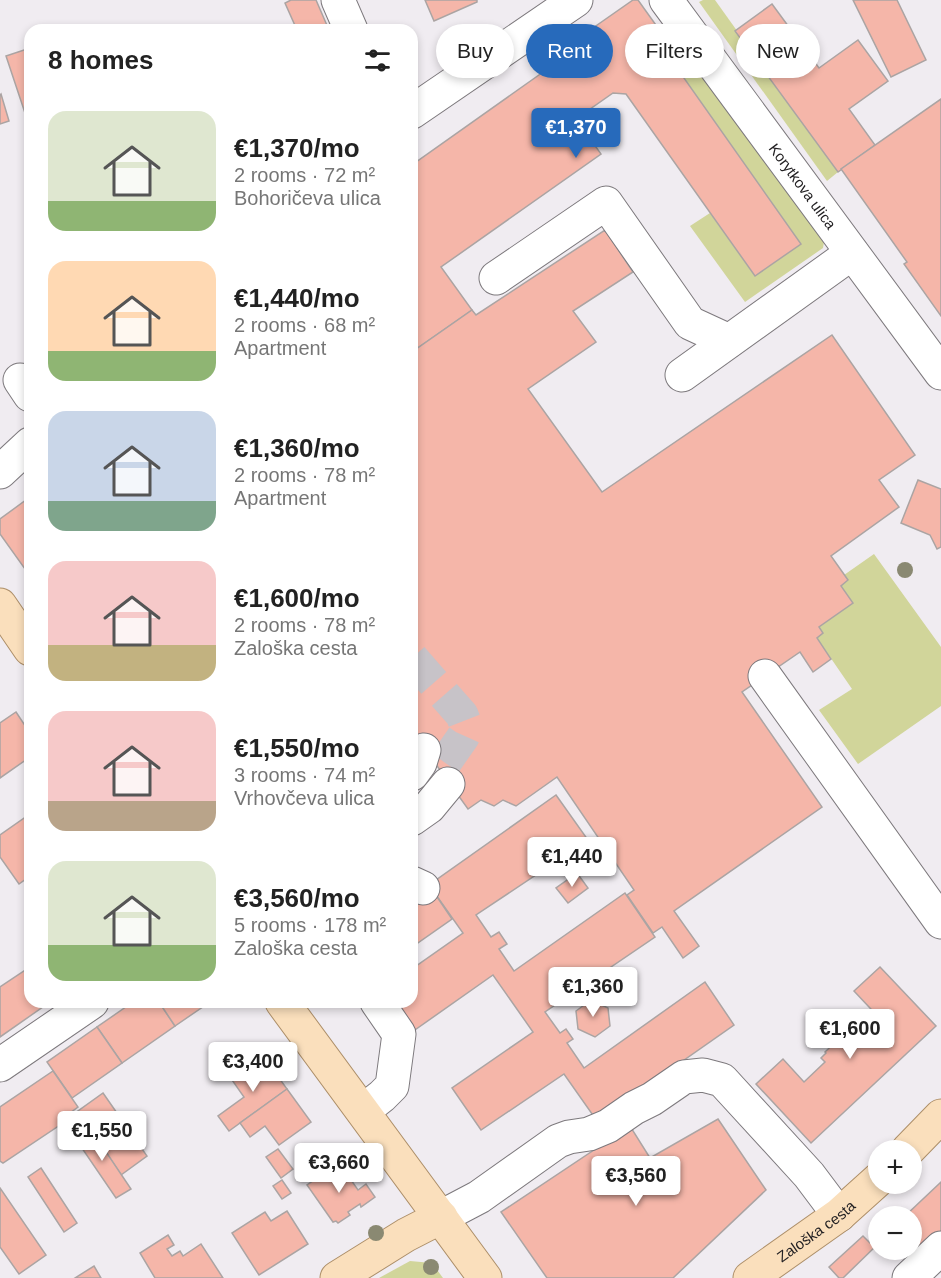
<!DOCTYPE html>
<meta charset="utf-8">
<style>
body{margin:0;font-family:Helvetica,sans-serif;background:#f6f6f6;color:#222;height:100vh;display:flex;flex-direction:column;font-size:22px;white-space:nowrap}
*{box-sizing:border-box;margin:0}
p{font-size:20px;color:#767676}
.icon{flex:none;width:33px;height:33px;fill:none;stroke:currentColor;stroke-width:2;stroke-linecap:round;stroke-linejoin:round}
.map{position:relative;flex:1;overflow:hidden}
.panel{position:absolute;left:24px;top:24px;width:394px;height:984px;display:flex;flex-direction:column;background:#fff;border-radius:18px;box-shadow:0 3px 9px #0003}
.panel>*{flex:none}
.guide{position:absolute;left:436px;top:24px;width:414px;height:54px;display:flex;gap:12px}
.fabs{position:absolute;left:868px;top:1140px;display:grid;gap:12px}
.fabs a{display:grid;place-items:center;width:54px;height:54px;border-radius:50%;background:#fff;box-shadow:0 3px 9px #0003;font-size:30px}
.price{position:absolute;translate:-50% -51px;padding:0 14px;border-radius:6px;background:#fff;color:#222;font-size:20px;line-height:39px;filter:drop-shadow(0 2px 3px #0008)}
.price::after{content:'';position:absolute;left:50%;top:36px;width:18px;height:14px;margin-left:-9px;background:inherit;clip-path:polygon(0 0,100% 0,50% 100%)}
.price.current{background:#276abb;color:#fff}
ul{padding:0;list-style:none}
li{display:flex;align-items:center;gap:18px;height:150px;padding:0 24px}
li span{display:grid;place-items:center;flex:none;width:168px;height:120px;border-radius:18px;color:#555}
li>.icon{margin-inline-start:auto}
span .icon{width:72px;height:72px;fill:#fffc;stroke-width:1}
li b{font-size:26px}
h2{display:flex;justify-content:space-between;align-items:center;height:72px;padding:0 24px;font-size:26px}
.chip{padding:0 21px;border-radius:27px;background:#fff;box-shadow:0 3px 9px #0003;font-size:21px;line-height:54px}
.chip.current{background:#276abb;color:#fff}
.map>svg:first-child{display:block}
.green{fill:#d1d59a}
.building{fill:#f5b6a9;stroke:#aba4a3;stroke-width:1.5}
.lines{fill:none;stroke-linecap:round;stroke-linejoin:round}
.minor-tunnel{stroke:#c7c3c8;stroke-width:33;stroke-dasharray:33 16;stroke-linecap:butt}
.minor-casing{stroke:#7d797d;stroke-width:35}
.major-casing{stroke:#ad8f69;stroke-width:35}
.minor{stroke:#fff;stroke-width:33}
.major{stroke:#fadfbc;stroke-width:33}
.tree{fill:#8a8972}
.labels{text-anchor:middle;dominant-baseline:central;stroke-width:4.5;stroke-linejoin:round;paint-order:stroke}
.street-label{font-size:15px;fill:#232123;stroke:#fff}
</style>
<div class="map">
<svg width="941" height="1278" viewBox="0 0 941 1278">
<rect width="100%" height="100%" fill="#f0ecf1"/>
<!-- green -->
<g class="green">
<path d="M703,0H715L838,172L827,181L699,2Z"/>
<path d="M679,71L702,75L824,242L823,248L745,302L690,226L710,213L755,276L801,244Z"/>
<path d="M874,554L941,647V706L858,764L819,710L852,689L817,638L819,627L853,603L841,586L848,580L844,575Z"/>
<path d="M410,1261L432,1263L443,1278H379Z"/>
</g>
<!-- building -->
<g class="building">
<path d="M291,0H316L329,30H297L285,3Z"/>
<path d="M425,0H477V2L434,21Z"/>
<path d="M633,0H638L691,74L679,71L801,244L755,276L626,94L613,93L576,119L601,154L441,267L472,310L412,352V165L570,53L560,51Z"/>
<path d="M853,0H897L926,60L891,77Z"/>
<path d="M772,4L819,68L858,40L888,81L849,109L875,145L838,172L735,31Z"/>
<path d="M30,48V125H29L6,56Z"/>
<path d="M1,94L9,121L0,124V95Z"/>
<path d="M941,99V316L904,264L907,262L841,169Z"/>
<path d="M605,230L633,272L573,311L596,342L528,389L602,492L832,335L915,455L879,480L899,507L831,556L848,580L841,586L853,603L819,627L823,633L817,638L831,659L813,672L800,652L742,692L822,807L674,911L699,946L683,958L662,927L653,933L627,895L634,890L557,777L516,806L503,800L494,806L481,800L468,809L412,731V352L472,310L476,315Z"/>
<path d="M918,480L941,489V547L937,549L930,535L901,523Z"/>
<path d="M30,497V576L0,534V519Z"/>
<path d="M16,712L30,733V757L0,778V723Z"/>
<path d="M556,795L588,840L476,915L491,937L499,932L507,944L499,949L514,971L625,893L655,937L545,1012L560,1033L566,1029L573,1039L567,1043L584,1068L705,982L734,1025L597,1121L564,1074L481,1130L452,1088L533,1032L493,975L412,1032L392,1002H412V969L463,933L429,885Z"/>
<path d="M30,814V876L19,884L0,857V835Z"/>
<path d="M577,873L588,888L568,903L556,888Z"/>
<path d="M429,885L452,919L412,947V897Z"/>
<path d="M30,967V1002H50L0,1037V987Z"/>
<path d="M880,967L936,1026L811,1143L756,1084L783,1059L804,1082L825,1062L821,1058L826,1053L825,1052L843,1035L847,1039L867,1021L876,1031L885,1024L854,991Z"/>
<path d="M591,1000L608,1008L610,1026L595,1037L578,1029L576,1011Z"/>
<path d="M133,1002H159L175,1026L122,1063L97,1027Z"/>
<path d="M159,1002H210L175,1026Z"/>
<path d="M97,1027L122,1063L72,1098L47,1062Z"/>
<path d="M264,1057L287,1089L229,1131L218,1116L244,1097L232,1080Z"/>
<path d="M53,1071L78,1107L70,1113L72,1117L3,1163L0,1161V1107Z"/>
<path d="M287,1089L311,1122L279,1145L265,1126L250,1137L240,1123Z"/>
<path d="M103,1093L147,1156L121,1175L78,1111Z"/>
<path d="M718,1119L766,1190L673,1278H547L501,1212L630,1126L650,1158Z"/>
<path d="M88,1125L131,1189L116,1198L73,1135Z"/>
<path d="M278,1149L293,1169L281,1178L266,1157Z"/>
<path d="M342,1167L358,1190L366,1184L375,1197L361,1207L360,1204L348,1212L350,1215L338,1223L336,1221L333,1222L307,1185L323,1174L330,1171H337Z"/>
<path d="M41,1168L77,1223L64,1232L28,1177Z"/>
<path d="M282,1180L291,1193L282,1199L273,1186Z"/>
<path d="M941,1182V1236L918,1257L912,1250V1216H905Z"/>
<path d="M0,1188L46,1255L19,1274L0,1247Z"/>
<path d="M287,1211L308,1244L259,1275L232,1233L265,1212L271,1221Z"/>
<path d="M168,1235L174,1245L167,1249L172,1256L180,1251L183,1256L201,1244L223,1278H155L140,1253Z"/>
<path d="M863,1236L870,1243L875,1239L879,1243L843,1278H839L829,1267Z"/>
<path d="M94,1266L101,1278H75Z"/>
</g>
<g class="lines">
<!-- minor-tunnel -->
<path class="minor-tunnel" d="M412,658L462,715L467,728L463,737L440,770"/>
<defs>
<g id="minor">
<path d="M338,0L351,30"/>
<path id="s1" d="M666,0L941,373"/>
<path d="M412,112L576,0"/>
<path d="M496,278L606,203L690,323L729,341"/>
<path d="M682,375L852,253"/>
<path d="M20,380L30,395"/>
<path d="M0,472L30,444"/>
<path d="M765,676L941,922"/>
<path d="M412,774L420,763L424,750"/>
<path d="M412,819L429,807L448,784"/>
<path d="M412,883L423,888"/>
<path d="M0,1065L92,1002"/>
<path d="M363,1111L382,1096L392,1086L399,1034L377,1002"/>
<path d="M441,1217L479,1197L558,1141L569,1137L589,1134L608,1126L634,1108L652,1099L684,1077L703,1075L722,1080L809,1175L839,1215"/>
<path d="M909,1278L941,1248"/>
</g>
<g id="major">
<path d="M0,605L30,649"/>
<path d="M282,1002L485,1278"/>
<path d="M908,1150L941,1116"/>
<path d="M337,1278L406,1235L441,1217"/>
<path id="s2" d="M750,1278L839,1215L879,1179"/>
</g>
</defs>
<!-- minor casing -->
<use href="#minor" class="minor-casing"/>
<!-- major casing -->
<use href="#major" class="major-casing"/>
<!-- minor -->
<use href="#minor" class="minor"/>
<!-- major -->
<use href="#major" class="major"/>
</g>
<!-- trees -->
<g class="tree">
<circle cx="905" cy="570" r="8"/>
<circle cx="376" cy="1233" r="8"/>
<circle cx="431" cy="1267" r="8"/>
</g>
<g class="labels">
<!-- street labels -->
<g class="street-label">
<text stroke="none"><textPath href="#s1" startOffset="231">Korytkova ulica</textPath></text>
<text stroke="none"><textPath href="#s2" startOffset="81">Zaloška cesta</textPath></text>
</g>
</g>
</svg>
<div class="fabs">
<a>+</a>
<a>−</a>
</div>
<b class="price current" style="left:576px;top:159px">€1,370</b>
<b class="price" style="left:572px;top:888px">€1,440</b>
<b class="price" style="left:593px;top:1018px">€1,360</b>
<b class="price" style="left:850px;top:1060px">€1,600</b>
<b class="price" style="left:253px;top:1093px">€3,400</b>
<b class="price" style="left:102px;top:1162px">€1,550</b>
<b class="price" style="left:339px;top:1194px">€3,660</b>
<b class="price" style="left:636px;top:1207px">€3,560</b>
<div class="guide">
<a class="chip">Buy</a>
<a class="chip current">Rent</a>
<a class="chip">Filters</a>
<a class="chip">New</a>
</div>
<section class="panel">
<h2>8 homes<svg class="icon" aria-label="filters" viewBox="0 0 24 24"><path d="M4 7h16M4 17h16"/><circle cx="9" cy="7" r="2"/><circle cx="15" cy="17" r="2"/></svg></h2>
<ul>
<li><span style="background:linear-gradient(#dfe7d0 75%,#8fb573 0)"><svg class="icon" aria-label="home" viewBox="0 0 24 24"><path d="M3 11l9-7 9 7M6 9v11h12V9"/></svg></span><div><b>€1,370/mo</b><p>2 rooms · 72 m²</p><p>Bohoričeva ulica</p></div></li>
<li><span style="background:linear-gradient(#ffd9b3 75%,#8fb573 0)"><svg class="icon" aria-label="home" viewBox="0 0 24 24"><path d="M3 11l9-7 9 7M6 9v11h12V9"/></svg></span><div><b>€1,440/mo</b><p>2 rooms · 68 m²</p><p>Apartment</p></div></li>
<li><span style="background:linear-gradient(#c9d6e8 75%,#7fa58c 0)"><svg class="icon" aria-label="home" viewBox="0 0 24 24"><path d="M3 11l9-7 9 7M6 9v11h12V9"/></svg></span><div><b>€1,360/mo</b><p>2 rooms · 78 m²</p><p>Apartment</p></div></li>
<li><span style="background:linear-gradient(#f6c9c9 70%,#c2b280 0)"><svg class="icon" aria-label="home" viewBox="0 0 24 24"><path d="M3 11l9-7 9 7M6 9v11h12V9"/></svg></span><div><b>€1,600/mo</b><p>2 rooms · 78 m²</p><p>Zaloška cesta</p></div></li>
<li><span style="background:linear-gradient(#f6c9c9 75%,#b9a48a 0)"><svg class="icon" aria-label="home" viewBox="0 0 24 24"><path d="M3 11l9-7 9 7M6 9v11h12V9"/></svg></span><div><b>€1,550/mo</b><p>3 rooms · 74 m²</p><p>Vrhovčeva ulica</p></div></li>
<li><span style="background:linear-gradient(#dfe7d0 70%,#8fb573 0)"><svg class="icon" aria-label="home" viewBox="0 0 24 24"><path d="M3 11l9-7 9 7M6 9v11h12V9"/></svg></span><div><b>€3,560/mo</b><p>5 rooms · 178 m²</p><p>Zaloška cesta</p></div></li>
</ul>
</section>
</div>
